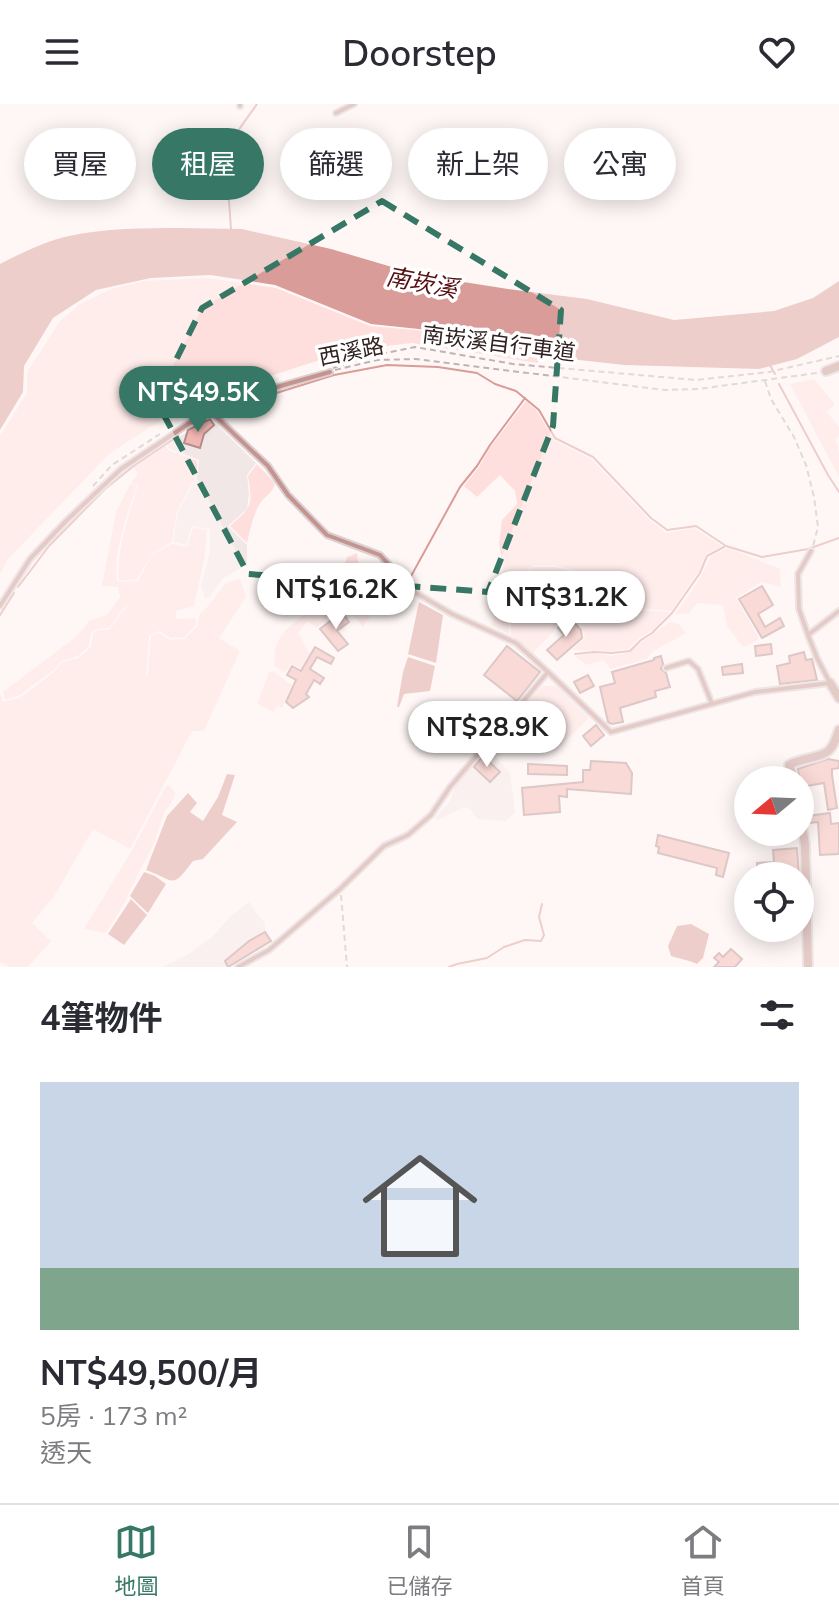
<!DOCTYPE html>
<html lang="zh-TW">
<meta charset="utf-8">
<style>
body{margin:0;font-family:Mulish,"Noto Sans TC",sans-serif;background:#f2f2f3;color:#2b2b33;height:100vh;display:flex;flex-direction:column;font-size:30px;white-space:nowrap}
*{box-sizing:border-box;margin:0}
p{font-size:26px;color:#7c7c81}
.icon{flex:none;width:44px;height:44px;fill:none;stroke:currentColor;stroke-width:2;stroke-linecap:round;stroke-linejoin:round}
.map{position:relative;height:863px;overflow:hidden}
.sheet{display:flex;flex-direction:column;background:#fff;flex:1}
.sheet>*{flex:none}
.banner{position:absolute;left:24px;top:24px;width:792px;height:72px;display:flex;gap:16px}
.needle{width:52px;rotate:251deg}
.controls{position:absolute;left:734px;top:662px;display:grid;gap:16px}
.controls a{display:grid;place-items:center;width:80px;height:80px;border-radius:50%;background:#fff;box-shadow:0 4px 20px #0003;font-size:40px}
.price{position:absolute;translate:-50% -68px;padding:0 18px;border-radius:28px;background:#fff;color:#222;font-size:26px;line-height:52px;filter:drop-shadow(0 2px 4px #0008)}
.price::after{content:'';position:absolute;left:50%;top:48px;width:24px;height:18px;margin-left:-12px;background:inherit;clip-path:polygon(0 0,100% 0,50% 100%)}
.price.current{background:#367765;color:#fff}
ul{padding:0;list-style:none}
li{display:grid;align-content:center;gap:16px;height:424px;padding:0 40px}
li+li{border-top:2px solid #e1e1e2}
li span{display:grid;place-items:center;height:248px;border-radius:0px;color:#555}
li>.icon{margin-inline-start:auto}
span .icon{width:144px;height:144px;fill:#fffc;stroke-width:1}
li b{font-size:34px}
h2{display:flex;justify-content:space-between;align-items:center;height:96px;padding:0 40px;font-size:34px}
.pill{padding:0 28px;border-radius:36px;background:#fff;box-shadow:0 4px 20px #0003;font-size:28px;line-height:72px}
.pill.current{background:#367765;color:#fff}
header{display:flex;justify-content:space-between;align-items:center;height:104px;padding:0 40px;background:#fff;font-size:36px;font-weight:600}
.dock{display:flex;justify-content:space-around;align-items:center;height:112px;border-top:2px solid #e1e1e2;background:#fff;font-size:22px;color:#7c7c81}
.dock a{display:grid;justify-items:center;gap:4px}
.dock .current{color:#367765}
.map>svg:first-child{display:block}
.built{fill:#f1e7e6}
.green{fill:#fedfdd}
.water{fill:#d99c98}
.lines{fill:none;stroke-linecap:round;stroke-linejoin:round}
.stream{stroke:#d99c98;stroke-width:2}
.building{fill:#f4b6b2;stroke:#b28e8c;stroke-width:2}
.lane-casing{stroke:#dad1d0;stroke-width:8}
.street-casing{stroke:#dad1d0;stroke-width:12}
.path{stroke:#beb4b3;stroke-width:2;stroke-dasharray:6 4;stroke-linecap:butt}
.lane{stroke:#c59491;stroke-width:4}
.street{stroke:#c59491;stroke-width:8}
.marked{fill:none;stroke:#367765;stroke-width:6;stroke-dasharray:16 10;stroke-linejoin:round}
.labels{text-anchor:middle;dominant-baseline:central;stroke-width:7;stroke-linejoin:round;paint-order:stroke}
.street-label{font-size:22px;fill:#302221;stroke:#fff}
.water-label{font-size:24px;font-style:italic;fill:#560f13;stroke:#fff}
</style>
<header><svg class="icon" aria-label="menu" viewBox="0 0 24 24"><path d="M4 6h16M4 12h16M4 18h16"/></svg>Doorstep<svg class="icon" aria-label="heart" viewBox="0 0 24 24"><path d="M12 20l-8-8c-3-5 5-10 8-4 3-6 11-1 8 4z"/></svg></header>
<div class="map">
<svg width="839" height="863" viewBox="0 0 839 863">
<rect width="100%" height="100%" fill="#fff7f6"/>
<!-- built -->
<g class="built">
<path d="M210,314L256,359L247,371L249,389L247,405L228,422L247,441V459L243,463L222,475L210,493L205,494L201,482L210,447V425L192,422L186,441L173,438L178,408L198,370L199,356L168,344L167,340Z"/>
<path d="M488,645L510,669L515,708L506,717L478,715L470,705L464,703L438,716L435,714L450,697L456,679Z"/>
<path d="M249,798L256,809L265,819V828L249,837L225,857L228,863H163L190,849L212,833L231,812Z"/>
</g>
<!-- green -->
<g class="green">
<path d="M207,174L276,184L370,222L437,228L540,252L538,259L412,239L351,246L187,299L109,350L8,455L0,470V332L27,289V268L60,217L80,200L111,185L145,177Z"/>
<path d="M814,275L835,300L827,308L839,323V332L836,335L839,349V373L790,280Z"/>
<path d="M526,297L537,307L554,336L591,355L650,416L666,429L694,424L722,442L706,450L699,467L671,507L624,503L599,473L555,461H533L520,475L508,509L509,530L491,521L503,488L504,470L499,439L502,416L517,400L515,387L500,371L477,393L464,382L479,363L489,345Z"/>
<path d="M166,341L168,346L197,357V370L177,407L172,438L152,450L137,475L119,477C116,445 129,411 138,381L131,379L138,370L134,363Z"/>
<path d="M257,360L275,379C273,390 264,392 259,401C253,412 250,426 247,439L230,422C252,403 253,401 248,372Z"/>
<path d="M130,380L137,381C127,412 113,446 117,478L138,477L152,451L172,440L187,443L193,424L207,426L205,452L194,502L176,507V515L195,514L197,519L185,533L171,534L159,527L149,532L146,572L148,571L151,532L159,529L170,536L185,535L198,521L199,511L210,500L225,480L240,474L246,493L219,534L240,547L204,627H192L130,745L93,725L55,791L32,819L51,837L28,863H9L0,858V589L3,598L20,594L55,567L61,559L78,554L91,543L93,530L98,526H109L128,501L127,500L109,524L98,525L91,529L89,542L78,552L60,558L55,565L20,591L5,596L3,588L77,532L89,517L107,511L120,493L118,483L102,482L116,408Z"/>
<path d="M728,444L780,465L781,483L761,478L736,494L759,534L752,540L743,543L727,522L723,501L697,499L689,509L675,511C688,492 702,474 711,452Z"/>
<path d="M357,449L359,467L376,468L390,485L380,496L363,523L344,501L329,511L317,524L307,517L298,529L310,550L301,564L291,560L285,569L275,562C272,533 286,526 306,509L294,500L323,479L335,477L343,466L347,453Z"/>
<path d="M533,463H555L598,475L623,505L670,508L653,526L639,534L628,545L613,547L572,546L585,534L581,519L569,510L560,512L553,528L533,549L511,531C510,503 515,484 533,463Z"/>
<path d="M670,518L679,520L686,529L652,548L647,555L610,565L604,556L587,561L575,552L593,549L611,552L630,548L644,536Z"/>
<path d="M273,567L292,581L282,604L277,602L273,608L257,600L269,568Z"/>
<path d="M542,582H556L589,614L555,647L538,644L554,626L526,601Z"/>
<path d="M169,681L176,690L170,701L165,707L153,742L131,784L125,798L106,829L84,825L131,748L166,682Z"/>
</g>
<!-- water -->
<g class="water">
<path d="M181,124L242,125L331,145L419,171L508,185L587,195L674,216L774,207L813,194L839,177V233L797,255L759,265L624,261L561,254L438,227L371,220L275,181L210,171L151,174L96,186L53,214L24,262L23,288L0,326V160C21,149 46,137 69,132C106,124 143,124 181,124Z"/>
<path d="M419,498L443,511L436,559L408,550Z"/>
<path d="M408,553L435,562L430,587L404,590L399,603H397L403,568Z"/>
<path d="M227,670L235,671L222,711L237,718L203,755L193,757C171,786 176,777 146,766L167,712L188,689L197,699L190,708L203,717L218,693Z"/>
<path d="M144,768L155,772L166,780L148,809L130,792Z"/>
<path d="M131,795L147,811L124,841L108,830Z"/>
<path d="M691,820L709,830L703,854L697,860C689,856 680,855 671,852L668,842L677,822Z"/>
</g>
<g class="lines">
<!-- stream -->
<g class="stream">
<path d="M231,125L229,97L223,69L230,38L257,0"/>
<path d="M770,261L775,270"/>
<path d="M779,280L828,371L839,388"/>
<path d="M221,308L270,291L334,271L387,261L438,263L477,269L495,280L516,287L539,306L555,334L593,353L651,414L667,426L696,422L726,442L762,453L808,445L839,434"/>
<path d="M410,474L460,383L477,362L490,341L525,294"/>
<path d="M18,483L49,442L105,385L135,361L178,332"/>
<path d="M0,511L14,489"/>
<path d="M575,550L594,548L612,549L630,547L641,536L652,529L672,509L700,469L707,452L724,443"/>
<path d="M449,863L457,860L487,854L504,843L525,836L541,837L544,831L539,813L542,800"/>
</g>
</g>
<!-- building -->
<g class="building">
<path d="M210,315L214,321L204,330L200,344L184,339L188,326Z"/>
<path d="M762,482L773,501L758,510L765,523L780,514L784,522L762,534L739,495Z"/>
<path d="M342,508L349,518L337,527L348,540L338,547L320,525Z"/>
<path d="M570,514L581,526L582,534L557,556L547,546L564,531L558,524Z"/>
<path d="M771,540L772,550L756,552L755,542Z"/>
<path d="M507,542L540,568L517,597L484,571Z"/>
<path d="M315,543L334,554L331,560L317,553L310,565L324,574L320,580L314,576L306,590L309,593L293,604L286,598L296,576L287,571L292,562L301,567Z"/>
<path d="M804,548L806,556L812,555L817,576L780,580L777,562L790,559L789,552Z"/>
<path d="M661,552L663,560L661,565L666,569L670,583L655,587L656,593L620,604L623,618L612,620L608,618L600,583L615,579L612,568L654,556V554Z"/>
<path d="M742,560L743,569L723,571L722,563Z"/>
<path d="M588,571L594,582L580,589L574,578Z"/>
<path d="M525,603L537,614L529,623L539,632L526,646L508,629L520,615L517,612Z"/>
<path d="M596,621L604,631L591,642L583,632Z"/>
<path d="M483,652L500,668L490,678L474,663Z"/>
<path d="M828,655L839,657V664L832,665V671L837,704L828,706L824,679L801,683L798,665Z"/>
<path d="M591,657L626,659L632,669L631,690L567,685V693L559,692L560,708L524,711L522,684L583,678V666H590Z"/>
<path d="M528,660L567,662V671L528,670Z"/>
<path d="M830,709L831,720L839,719V750L820,751L818,718L809,719L807,712Z"/>
<path d="M658,731L729,749L723,773L716,771L717,764L658,749L659,743L656,742Z"/>
<path d="M797,744L799,772H775L774,765L757,766V759L774,758L773,746Z"/>
<path d="M265,828L271,837L228,863L225,857L249,837Z"/>
<path d="M731,845L742,855L735,863H714L719,858L714,854L719,849L723,853Z"/>
</g>
<g class="lines">
<defs>
<g id="lane">
<path d="M240,2V0"/>
<path d="M336,9L354,0"/>
<path d="M212,309L268,362L288,391L327,431L380,451L413,487L452,510L516,539L548,568"/>
<path d="M0,502L30,455L66,417L121,365L191,318L266,286L330,268"/>
<path d="M808,531L799,505L798,470L811,447"/>
<path d="M666,564L689,557L698,565L712,600"/>
<path d="M238,863L269,846L340,785L384,742L408,731L431,711L450,683L548,568L611,628L755,588L830,579L817,554L808,531L839,507"/>
</g>
<g id="street">
<path d="M826,267L839,262"/>
<path d="M830,579L839,594"/>
<path d="M794,676L789,661C802,653 823,655 831,644C835,639 837,631 839,626"/>
<path d="M800,711L805,740L808,863"/>
</g>
</defs>
<!-- lane casing -->
<use href="#lane" class="lane-casing"/>
<!-- street casing -->
<use href="#street" class="street-casing"/>
<!-- path -->
<g class="path">
<path d="M333,264L362,254L415,243L513,260L696,276L769,268L839,252"/>
<path d="M335,266L377,256L415,255L665,286L698,285L817,269"/>
<path d="M765,277L771,295L794,333L806,361L814,393L818,423L813,442"/>
<path d="M189,312L232,291L249,286"/>
<path d="M93,382L112,361L160,330"/>
<path d="M341,791L347,863"/>
</g>
<!-- lane -->
<use href="#lane" class="lane"/>
<!-- street -->
<use href="#street" class="street"/>
</g>
<!-- marked area -->
<path d="M0 0H839V863H0ZM382,97L561,206L553,322L488,488L248,470L156,296L202,204Z" fill="#fff7f6" fill-opacity=".55" fill-rule="evenodd"/>
<path class="marked" d="M382,97L561,206L553,322L488,488L248,470L156,296L202,204Z"/>
<g class="labels">
<!-- street labels -->
<g class="street-label">
<text transform="translate(499 239) rotate(7)">南崁溪自行車道</text>
<text transform="translate(351 247) rotate(-11)">西溪路</text>
</g>
<!-- water labels -->
<g class="water-label">
<text transform="translate(422 178) rotate(11)">南崁溪</text>
</g>
</g>
</svg>
<div class="controls">
<a><svg class="needle" viewBox="-14 -14 28 28"><path d="M0-13l5 13h-10z" fill="#e53935"/><path d="M0 13l5-13h-10z" fill="#7c7c81"/></svg></a>
<a><svg class="icon" aria-label="locate" viewBox="0 0 24 24"><circle cx="12" cy="12" r="6"/><path d="M12 2v4M12 18v4M2 12h4M18 12h4"/></svg></a>
</div>
<b class="price current" style="left:198px;top:330px">NT$49.5K</b>
<b class="price" style="left:336px;top:527px">NT$16.2K</b>
<b class="price" style="left:566px;top:535px">NT$31.2K</b>
<b class="price" style="left:487px;top:665px">NT$28.9K</b>
<div class="banner">
<a class="pill">買屋</a>
<a class="pill current">租屋</a>
<a class="pill">篩選</a>
<a class="pill">新上架</a>
<a class="pill">公寓</a>
</div>
</div>
<section class="sheet">
<h2>4筆物件<svg class="icon" aria-label="filters" viewBox="0 0 24 24"><path d="M4 7h16M4 17h16"/><circle cx="9" cy="7" r="2"/><circle cx="15" cy="17" r="2"/></svg></h2>
<ul>
<li><span style="background:linear-gradient(#c9d6e8 75%,#7fa58c 0)"><svg class="icon" aria-label="home" viewBox="0 0 24 24"><path d="M3 11l9-7 9 7M6 9v11h12V9"/></svg></span><div><b>NT$49,500/月</b><p>5房 · 173 m²</p><p>透天</p></div></li>
</ul>
</section>
<nav class="dock">
<a class="current"><svg class="icon" aria-label="map" viewBox="0 0 24 24"><path d="M3 6l6-2 6 2 6-2v14l-6 2-6-2-6 2zM9 4v14M15 6v14"/></svg>地圖</a>
<a><svg class="icon" aria-label="saved" viewBox="0 0 24 24"><path d="M7 4h10v16l-5-4-5 4z"/></svg>已儲存</a>
<a><svg class="icon" aria-label="home" viewBox="0 0 24 24"><path d="M3 11l9-7 9 7M6 9v11h12V9"/></svg>首頁</a>
</nav>
